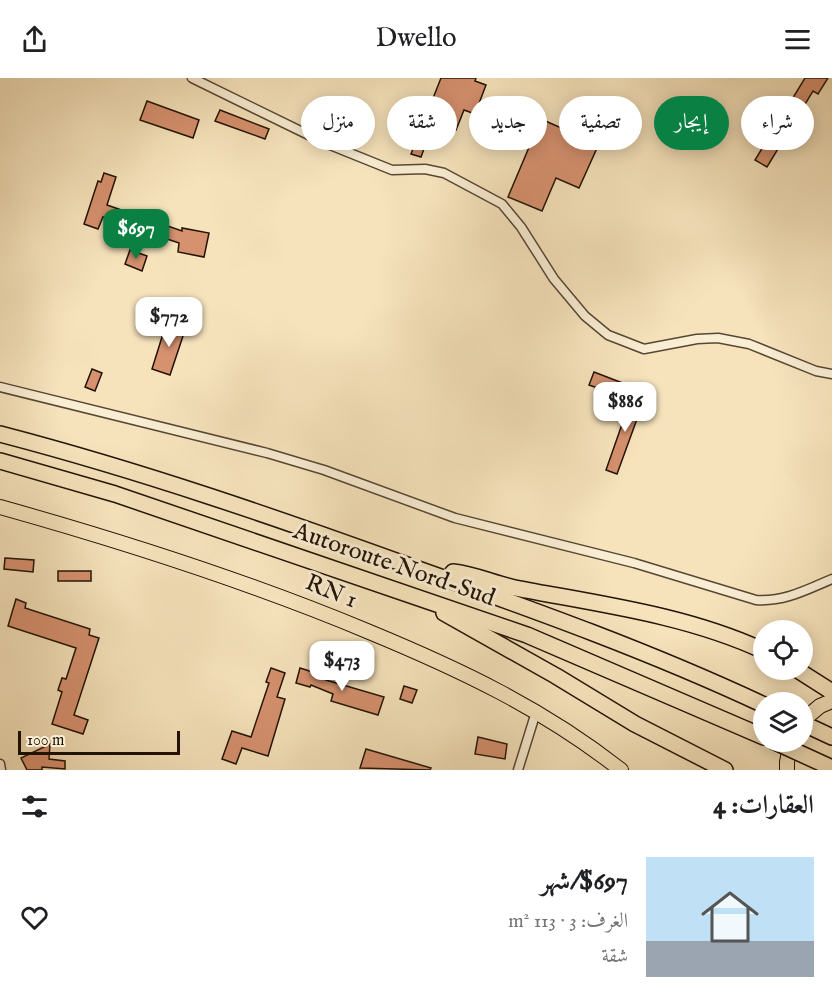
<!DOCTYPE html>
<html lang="ar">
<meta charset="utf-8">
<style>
body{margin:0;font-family:"IM FELL English",Amiri,serif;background:#f2f2f2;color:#202124;direction:rtl;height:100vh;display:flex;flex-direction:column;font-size:22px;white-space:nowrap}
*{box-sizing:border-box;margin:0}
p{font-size:20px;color:#757577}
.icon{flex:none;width:33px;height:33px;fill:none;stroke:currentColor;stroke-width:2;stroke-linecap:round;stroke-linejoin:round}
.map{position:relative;height:692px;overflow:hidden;direction:ltr}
.panel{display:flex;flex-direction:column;background:#fff;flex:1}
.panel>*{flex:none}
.guide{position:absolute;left:18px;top:18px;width:796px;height:54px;direction:rtl;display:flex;gap:12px}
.fabs{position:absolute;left:753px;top:542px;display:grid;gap:12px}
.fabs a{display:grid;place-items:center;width:60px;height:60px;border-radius:50%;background:#fff;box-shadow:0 3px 15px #0003;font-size:30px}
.scale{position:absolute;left:18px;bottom:15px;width:162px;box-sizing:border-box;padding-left:6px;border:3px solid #221305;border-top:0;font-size:16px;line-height:21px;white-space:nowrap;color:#221305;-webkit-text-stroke:4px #f9edd3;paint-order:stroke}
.price{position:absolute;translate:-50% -51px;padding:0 14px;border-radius:12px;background:#fff;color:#222;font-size:20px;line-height:39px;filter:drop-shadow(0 2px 3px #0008)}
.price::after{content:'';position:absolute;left:50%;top:36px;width:18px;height:14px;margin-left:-9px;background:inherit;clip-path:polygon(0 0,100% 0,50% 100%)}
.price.active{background:#0b8043;color:#fff}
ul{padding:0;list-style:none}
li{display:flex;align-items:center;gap:18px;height:150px;padding:0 18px}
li+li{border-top:2px solid #e0e0e0}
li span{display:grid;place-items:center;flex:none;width:168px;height:120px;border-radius:0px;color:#555}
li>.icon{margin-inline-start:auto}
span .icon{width:72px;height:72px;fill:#fffc;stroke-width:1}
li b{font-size:26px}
h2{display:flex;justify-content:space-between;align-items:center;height:72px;padding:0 18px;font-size:26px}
.pill{padding:0 21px;border-radius:27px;background:#fff;box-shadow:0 3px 15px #0003;font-size:21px;line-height:54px}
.pill.active{background:#0b8043;color:#fff}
header{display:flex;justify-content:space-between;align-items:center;height:78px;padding:0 18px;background:#fff;font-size:27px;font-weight:600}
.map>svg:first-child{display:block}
.building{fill:#d6916f;stroke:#221305;stroke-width:1.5}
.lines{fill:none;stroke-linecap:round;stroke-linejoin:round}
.street-casing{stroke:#574733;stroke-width:11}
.primary-casing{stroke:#221305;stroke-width:16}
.highway-casing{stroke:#221305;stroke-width:18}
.street{stroke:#f9edd3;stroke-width:8}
.primary{stroke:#f6e3bc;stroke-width:14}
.highway{stroke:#f6e3bc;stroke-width:15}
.highway-bridge-casing{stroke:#221305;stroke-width:18;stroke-linecap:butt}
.highway-bridge{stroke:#f6e3bc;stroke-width:15}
.labels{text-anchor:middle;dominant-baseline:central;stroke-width:6;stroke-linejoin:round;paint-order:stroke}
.street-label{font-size:24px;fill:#221305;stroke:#f9edd3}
</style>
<header><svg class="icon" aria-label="menu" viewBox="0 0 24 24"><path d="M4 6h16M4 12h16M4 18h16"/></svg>Dwello<svg class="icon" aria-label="share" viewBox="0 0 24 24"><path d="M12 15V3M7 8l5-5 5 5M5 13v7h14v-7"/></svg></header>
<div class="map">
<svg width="832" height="692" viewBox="0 0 832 692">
<rect width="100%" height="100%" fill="#f6e3bc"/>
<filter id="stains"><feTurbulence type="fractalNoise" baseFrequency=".00333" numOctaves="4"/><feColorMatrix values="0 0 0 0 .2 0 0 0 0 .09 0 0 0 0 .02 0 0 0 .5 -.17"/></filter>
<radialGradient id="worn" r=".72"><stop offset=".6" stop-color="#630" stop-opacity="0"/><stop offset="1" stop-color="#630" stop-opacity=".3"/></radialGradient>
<!-- building -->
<g class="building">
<path d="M441,0H476L475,3L486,7L475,36L464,32L456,52L434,43L421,79L411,76Z"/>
<path d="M805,0H828L818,16L813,13L767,89L755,82Z"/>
<path d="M147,23L199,42L193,60L140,42Z"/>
<path d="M220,32L269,51L265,61L215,43Z"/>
<path d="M541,41L575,56L573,59L597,70L579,110L556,100L542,133L508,119Z"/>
<path d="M104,95L116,99L107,127L182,153V150L209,155L204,179L178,174L179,165L103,139L98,151L84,146L98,103L101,104Z"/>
<path d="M130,172L147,178L142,193L125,186Z"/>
<path d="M167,243L186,249L170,297L152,291Z"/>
<path d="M92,291L102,295L95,313L85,309Z"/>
<path d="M594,294L625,306L620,318L589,307Z"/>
<path d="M633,315L645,319L617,396L606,392Z"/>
<path d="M5,480L34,482L33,494L4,491Z"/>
<rect x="58" y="493" width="33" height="10"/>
<path d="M16,521L26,525L25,530L90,551L89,557L99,560L74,637L88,642L83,656L52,646L62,614L58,612L62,600L66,601L76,570L8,548Z"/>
<path d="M271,590L285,595L277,619L285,621L268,678L242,670L236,686L222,681L232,653L251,659L269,605L266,604Z"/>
<path d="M300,590L316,595L317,592L329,597L326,602L384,619L378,637L331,623L333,616L311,607L310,609L296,605Z"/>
<path d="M404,608L417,612L412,625L400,621Z"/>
<path d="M478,659L507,666L505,681L475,676Z"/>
<path d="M50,666L49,681L65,683V691L42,689V692H27L21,680Z"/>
<path d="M366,671L431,690L430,692L360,690Z"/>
</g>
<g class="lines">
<defs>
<g id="street">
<path d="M192,0L325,65L392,92L425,91L444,95L502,126L521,149L554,201L585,238L608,257L644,271L697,261L718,260L749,266L816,293L832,296"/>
<path d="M0,309L267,375L324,392L455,440L634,485L756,522C784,524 806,512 832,501"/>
<path d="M0,686L1,692"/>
<path d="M518,692L536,634"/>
</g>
<g id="primary">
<path d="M0,429C125,464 247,503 367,553C459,591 542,630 621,692"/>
<path d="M802,643L820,628L832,623"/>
<path d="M787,692V684L791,663"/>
</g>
<g id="highway">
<path d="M0,356C142,393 280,441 418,491C534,532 651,574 764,627"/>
<path d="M0,383L115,416L527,557L764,659"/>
<path d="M453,494C474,496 495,506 515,510C598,526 687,537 764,573"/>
<path d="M444,535L556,598L635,646L725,692"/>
<path d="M796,591L832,614"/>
<path d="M802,645L832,659"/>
</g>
</defs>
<!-- street casing -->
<use href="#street" class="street-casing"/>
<!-- primary casing -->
<use href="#primary" class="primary-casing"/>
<!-- highway casing -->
<use href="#highway" class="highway-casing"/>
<!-- street -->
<use href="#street" class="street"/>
<!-- primary -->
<use href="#primary" class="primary"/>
<!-- highway -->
<use href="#highway" class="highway"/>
<defs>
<path id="highway-bridge" d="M773,663L832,690"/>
</defs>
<!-- highway-bridge casing -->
<use href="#highway-bridge" class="highway-bridge-casing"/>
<!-- highway-bridge -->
<use href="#highway-bridge" class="highway-bridge"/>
</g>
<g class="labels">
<!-- street labels -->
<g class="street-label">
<text transform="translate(394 487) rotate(19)">Autoroute Nord-Sud</text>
<text transform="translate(331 514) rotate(22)">RN 1</text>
</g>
</g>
<rect width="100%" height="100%" filter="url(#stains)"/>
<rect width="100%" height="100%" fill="url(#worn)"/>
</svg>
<div class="fabs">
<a><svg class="icon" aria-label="locate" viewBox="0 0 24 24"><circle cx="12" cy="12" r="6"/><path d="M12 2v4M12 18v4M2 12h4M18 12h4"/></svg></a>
<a><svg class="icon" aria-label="layers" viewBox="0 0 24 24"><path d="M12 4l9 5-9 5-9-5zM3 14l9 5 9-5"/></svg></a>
</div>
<div class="scale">100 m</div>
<b class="price active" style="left:136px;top:182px">$697</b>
<b class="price" style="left:169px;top:270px">$772</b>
<b class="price" style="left:625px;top:355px">$886</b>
<b class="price" style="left:342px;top:614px">$473</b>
<div class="guide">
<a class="pill">شراء</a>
<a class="pill active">إيجار</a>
<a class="pill">تصفية</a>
<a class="pill">جديد</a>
<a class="pill">شقة</a>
<a class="pill">منزل</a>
</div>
</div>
<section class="panel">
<h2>العقارات: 4<svg class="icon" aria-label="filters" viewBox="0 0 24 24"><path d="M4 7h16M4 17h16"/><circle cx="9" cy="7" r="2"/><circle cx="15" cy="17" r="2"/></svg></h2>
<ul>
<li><span style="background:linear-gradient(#bfe0f5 70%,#9aa5b1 0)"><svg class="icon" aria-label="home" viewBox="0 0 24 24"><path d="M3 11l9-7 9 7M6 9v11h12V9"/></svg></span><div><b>$697/شهر</b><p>الغرف: 3 · 113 m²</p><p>شقة</p></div><svg class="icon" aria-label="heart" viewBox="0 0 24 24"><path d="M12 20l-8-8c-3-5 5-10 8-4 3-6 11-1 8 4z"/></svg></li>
</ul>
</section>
